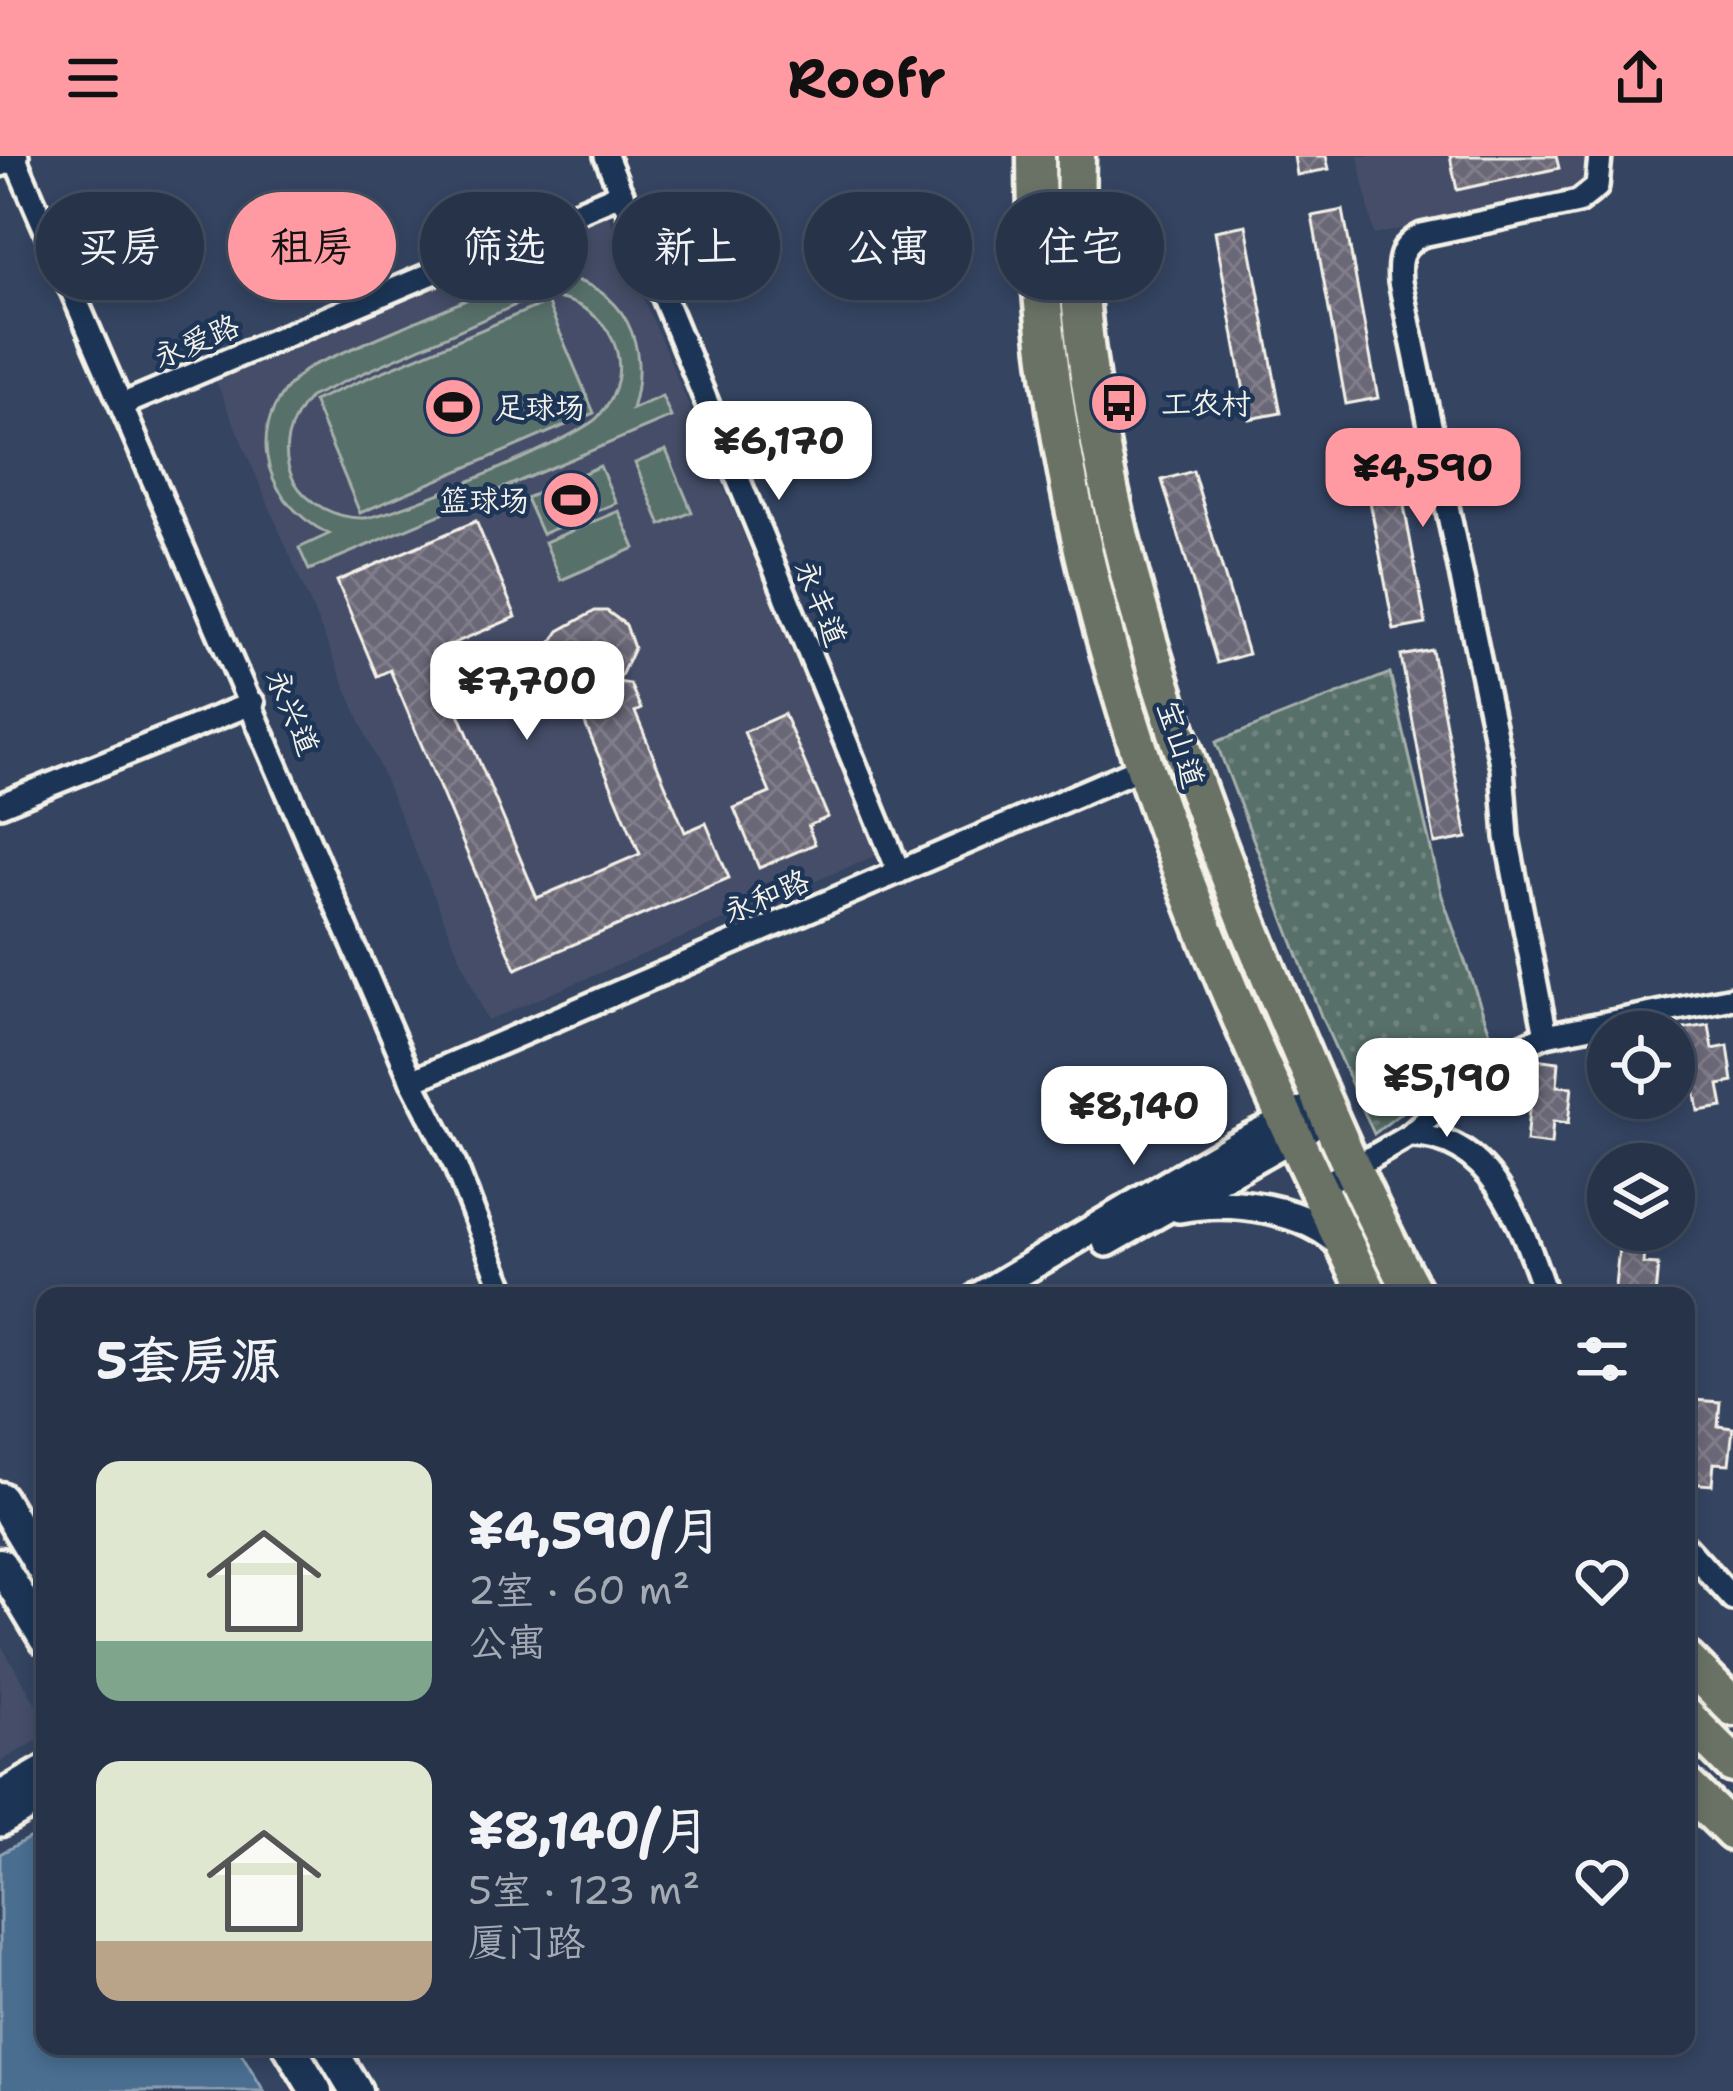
<!DOCTYPE html>
<html lang="zh">
<meta charset="utf-8">
<style>
body{margin:0;font-family:"Shantell Sans","LXGW WenKai TC",sans-serif;background:#333f53;color:#f1f3f6;height:100vh;display:flex;flex-direction:column;font-size:45px;white-space:nowrap}
*{box-sizing:border-box;margin:0}
p{font-size:39px;color:#a4aab4}
.icon{flex:none;width:66px;height:66px;fill:none;stroke:currentColor;stroke-width:2;stroke-linecap:round;stroke-linejoin:round}
.map{position:relative;flex:1;overflow:hidden}
.drawer{position:absolute;left:36px;top:1131px;width:1659px;height:768px;display:flex;flex-direction:column;background:#273349;border-radius:24px;box-shadow:0 6px 18px #0003,0 0 0 3px #434e61}
.drawer>*{flex:none}
.top-card{position:absolute;left:36px;top:36px;width:1662px;height:108px;display:flex;gap:24px}
.tools{position:absolute;left:1587px;top:855px;display:grid;gap:24px}
.tools a{display:grid;place-items:center;width:108px;height:108px;border-radius:50%;background:#273349;box-shadow:0 6px 18px #0003,0 0 0 3px #434e61;font-size:60px}
.price{position:absolute;translate:-50% -102px;padding:0 27px;border-radius:24px;background:#fff;color:#222;font-size:39px;line-height:78px;filter:drop-shadow(0 3px 6px #0008)}
.price::after{content:'';position:absolute;left:50%;top:72px;width:36px;height:27px;margin-left:-18px;background:inherit;clip-path:polygon(0 0,100% 0,50% 100%)}
.price.selected{background:#ff9aa2;color:#111}
ul{padding:0;list-style:none}
li{display:flex;align-items:center;gap:36px;height:300px;padding:0 60px}
li span{display:grid;place-items:center;flex:none;width:336px;height:240px;border-radius:24px;color:#555}
li>.icon{margin-inline-start:auto}
span .icon{width:144px;height:144px;fill:#fffc;stroke-width:1}
li b{font-size:51px}
h2{display:flex;justify-content:space-between;align-items:center;height:144px;padding:0 60px;font-size:51px}
.tag{padding:0 42px;border-radius:54px;background:#273349;box-shadow:0 6px 18px #0003,0 0 0 3px #434e61;font-size:42px;line-height:108px}
.tag.selected{background:#ff9aa2;color:#111}
header{display:flex;justify-content:space-between;align-items:center;height:156px;padding:0 60px;background:#ff9aa2;color:#111;font-size:54px;font-weight:700}
.map>svg:first-child{display:block}
.built{fill:#444e68}
.grass{fill:#586f6b;stroke:#a6b0aa;stroke-width:3;fill-rule:evenodd}
.park{fill:url(#park-dots);stroke:#a6b0aa;stroke-width:3}
.water{fill:#496e90;stroke:#8da2b3;stroke-width:3}
.building{fill:url(#building-cross-hatch);stroke:#f4f1e8;stroke-width:3}
.lines{fill:none;stroke-linecap:round;stroke-linejoin:round}
.minor-casing{stroke:#f4f1e8;stroke-width:30}
.tertiary-casing{stroke:#f4f1e8;stroke-width:36}
.secondary-casing{stroke:#f4f1e8;stroke-width:39}
.primary-casing{stroke:#f4f1e8;stroke-width:45}
.minor{stroke:#1d3557;stroke-width:21}
.tertiary{stroke:#1d3557;stroke-width:27}
.secondary{stroke:#1d3557;stroke-width:30}
.primary{stroke:#6a7266;stroke-width:36}
.labels{text-anchor:middle;dominant-baseline:central;stroke-width:9;stroke-linejoin:round;paint-order:stroke}
.street-label{font-size:30px;fill:#f4f1e8;stroke:#1d3557}
.poi-label{font-size:30px;fill:#f4f1e8;stroke:#1d3557;text-anchor:start}
</style>
<header><svg class="icon" aria-label="menu" viewBox="0 0 24 24"><path d="M4 6h16M4 12h16M4 18h16"/></svg>Roofr<svg class="icon" aria-label="share" viewBox="0 0 24 24"><path d="M12 15V3M7 8l5-5 5 5M5 13v7h14v-7"/></svg></header>
<div class="map">
<svg width="1733" height="1935" viewBox="0 0 1733 1935">
<defs>
<pattern id="park-dots" width="8" height="8" patternUnits="userSpaceOnUse" patternTransform="scale(3)"><rect width="8" height="8" fill="#586f6b"/><path d="M2 2h.1M6 6h.1" fill="none" stroke="#718480" stroke-width="1.8" stroke-linecap="round"/></pattern>
<pattern id="building-cross-hatch" width="8" height="8" patternUnits="userSpaceOnUse" patternTransform="scale(3)"><rect width="8" height="8" fill="#6b6777"/><path d="M0 0l8 8M0 8l8-8" fill="none" stroke="#817d8a"/></pattern>
</defs>
<rect width="100%" height="100%" fill="#344461"/>
<filter id="ink" filterUnits="userSpaceOnUse"><feTurbulence type="fractalNoise" baseFrequency=".00833" numOctaves="2"/><feDisplacementMap in="SourceGraphic" scale="24" xChannelSelector="R" yChannelSelector="G"/><feConvolveMatrix kernelMatrix="1 2 1 2 8 2 1 2 1" color-interpolation-filters="sRGB"/></filter>
<g filter="url(#ink)">
<!-- built -->
<g class="built">
<path d="M1358,0H1591L1588,25L1576,34L1374,79Z"/>
<path d="M607,56L879,698L487,865L215,223Z"/>
<path d="M0,1487L45,1563V1580L0,1606Z"/>
</g>
<!-- grass -->
<g class="grass">
<path d="M554,120C626,127 651,191 632,253L662,240L671,261L309,414L299,392L329,378C257,343 241,259 311,210L508,126ZM549,141C611,147 642,213 598,261C579,282 394,360 364,362C337,363 307,348 294,325C278,295 289,265 310,241L518,148Z"/>
<path d="M547,146L594,257L360,357L313,245Z"/>
<path d="M666,294L692,356L661,369L635,307Z"/>
<path d="M600,310L616,347L542,378L526,342Z"/>
<path d="M619,355L635,392L561,424L545,386Z"/>
</g>
<!-- park -->
<path class="park" d="M1390,517L1442,740L1493,885L1374,978L1321,860L1216,586Z"/>
<!-- water -->
<path class="water" d="M45,1673V1890H237L264,1935H0V1698Z"/>
<!-- building -->
<g class="building">
<path d="M1294,0H1326L1329,13L1297,19Z"/>
<path d="M1450,0H1556L1559,12L1457,34Z"/>
<path d="M1343,54L1378,242L1346,248L1312,60Z"/>
<path d="M1246,69L1281,257L1249,263L1215,75Z"/>
<path d="M1391,280L1426,468L1394,474L1359,286Z"/>
<path d="M1193,315L1248,498L1217,507L1162,324Z"/>
<path d="M476,365L516,461L433,496L537,742L640,698L576,546L558,542L544,518L545,496L559,475L595,455H607L626,469L634,492L618,526L630,528L641,553L635,556L685,676L706,667L729,722L516,813L390,514L377,520L337,425Z"/>
<path d="M1432,494L1467,682L1435,688L1401,500Z"/>
<path d="M784,558L828,661L808,670L815,688L759,712L734,652L770,637L744,576Z"/>
<path d="M1709,869L1713,893L1728,890L1733,926L1719,929L1723,951L1698,955L1684,873Z"/>
<path d="M1534,903L1559,906L1557,930L1572,931L1568,968L1553,966L1551,989L1526,986Z"/>
<path d="M1620,1082L1645,1084L1643,1108L1658,1109L1655,1140H1614Z"/>
<path d="M1694,1244L1720,1246L1718,1270L1733,1272L1729,1308L1714,1307L1712,1329L1687,1327Z"/>
</g>
<g class="lines">
<defs>
<g id="minor">
<path d="M14,0L412,925L455,1009L506,1140"/>
<path d="M606,0L899,716"/>
<path d="M124,248L622,37"/>
<path d="M0,649L253,547"/>
<path d="M1546,879L1507,681L1502,612L1400,126C1398,104 1400,90 1422,79L1578,46L1597,31L1600,0"/>
<path d="M412,925L1142,611"/>
<path d="M1409,980C1494,978 1523,1074 1546,1140"/>
<path d="M1318,1032L1409,980L1493,904L1546,879L1733,842"/>
<path d="M1686,1391L1733,1443"/>
</g>
<g id="tertiary">
<path d="M0,6L14,0"/>
<path d="M1179,1052C1231,1042 1308,1052 1345,1092"/>
<path d="M1107,1086L1308,972"/>
<path d="M980,1140L1235,989L1321,946"/>
<path d="M0,1640L45,1614"/>
<path d="M0,1666L45,1640"/>
</g>
<g id="secondary">
<path d="M0,1342L45,1417"/>
<path d="M0,1408L45,1483"/>
<path d="M289,1890L316,1935"/>
<path d="M329,1890L356,1935"/>
</g>
<g id="primary">
<path d="M1036,0C1036,404 1194,783 1370,1140"/>
<path d="M1076,0C1068,283 1162,559 1268,817C1314,927 1359,1035 1415,1140"/>
<path d="M1686,1504L1733,1551"/>
<path d="M1686,1561L1733,1608"/>
<path d="M1686,1630L1733,1676"/>
</g>
</defs>
<!-- minor casing -->
<use href="#minor" class="minor-casing"/>
<!-- tertiary casing -->
<use href="#tertiary" class="tertiary-casing"/>
<!-- secondary casing -->
<use href="#secondary" class="secondary-casing"/>
<!-- primary casing -->
<use href="#primary" class="primary-casing"/>
<!-- minor -->
<use href="#minor" class="minor"/>
<!-- tertiary -->
<use href="#tertiary" class="tertiary"/>
<!-- secondary -->
<use href="#secondary" class="secondary"/>
<!-- primary -->
<use href="#primary" class="primary"/>
</g>
</g>
<!-- icons -->
<defs>
<symbol id="bus-disc" viewBox="-11 -11 22 22"><circle r="9.5" fill="#ff9aa2" stroke="#1d3557"/><path d="M-5-6H5V4H4V6H2V4H-2V6H-4V4H-5ZM-3.5-4V0h7V-4ZM-3.5 1.2v1.5H-2V1.2ZM2 1.2v1.5H3.5V1.2Z" fill="#111"/></symbol>
<symbol id="stadium-disc" viewBox="-11 -11 22 22"><circle r="9.5" fill="#ff9aa2" stroke="#1d3557"/><path d="M0-5a6.5 5 0 1 0 0 10a6.5 5 0 1 0 0-10ZM-3.5-1.8h7v3.6h-7Z" fill="#111"/></symbol>
</defs>
<g fill-rule="evenodd">
<use href="#bus-disc" x="1086" y="214" width="66" height="66"/>
<use href="#stadium-disc" x="420" y="218" width="66" height="66"/>
<use href="#stadium-disc" x="538" y="311" width="66" height="66"/>
</g>
<g class="labels">
<!-- street labels -->
<g class="street-label">
<text transform="translate(196 185) rotate(-23)">永爱路</text>
<text transform="translate(821 447) rotate(68)">永丰道</text>
<text transform="translate(293 556) rotate(67)">永兴道</text>
<text transform="translate(1181 588) rotate(72)">宝山道</text>
<text transform="translate(766 740) rotate(-23)">永和路</text>
</g>
<!-- poi labels -->
<g class="poi-label">
<text x="1161" y="247">工农村</text>
<text x="495" y="251">足球场</text>
<text x="529" y="344" text-anchor="end">篮球场</text>
</g>
</g>
</svg>
<div class="tools">
<a><svg class="icon" aria-label="locate" viewBox="0 0 24 24"><circle cx="12" cy="12" r="6"/><path d="M12 2v4M12 18v4M2 12h4M18 12h4"/></svg></a>
<a><svg class="icon" aria-label="layers" viewBox="0 0 24 24"><path d="M12 4l9 5-9 5-9-5zM3 14l9 5 9-5"/></svg></a>
</div>
<b class="price" style="left:779px;top:347px">¥6,170</b>
<b class="price selected" style="left:1423px;top:374px">¥4,590</b>
<b class="price" style="left:527px;top:587px">¥7,700</b>
<b class="price" style="left:1447px;top:984px">¥5,190</b>
<b class="price" style="left:1134px;top:1012px">¥8,140</b>
<div class="top-card">
<a class="tag">买房</a>
<a class="tag selected">租房</a>
<a class="tag">筛选</a>
<a class="tag">新上</a>
<a class="tag">公寓</a>
<a class="tag">住宅</a>
</div>
<section class="drawer">
<h2>5套房源<svg class="icon" aria-label="filters" viewBox="0 0 24 24"><path d="M4 7h16M4 17h16"/><circle cx="9" cy="7" r="2"/><circle cx="15" cy="17" r="2"/></svg></h2>
<ul>
<li><span style="background:linear-gradient(#dfe7d0 75%,#7fa58c 0)"><svg class="icon" aria-label="home" viewBox="0 0 24 24"><path d="M3 11l9-7 9 7M6 9v11h12V9"/></svg></span><div><b>¥4,590/月</b><p>2室 · 60 m²</p><p>公寓</p></div><svg class="icon" aria-label="heart" viewBox="0 0 24 24"><path d="M12 20l-8-8c-3-5 5-10 8-4 3-6 11-1 8 4z"/></svg></li>
<li><span style="background:linear-gradient(#dfe7d0 75%,#b9a48a 0)"><svg class="icon" aria-label="home" viewBox="0 0 24 24"><path d="M3 11l9-7 9 7M6 9v11h12V9"/></svg></span><div><b>¥8,140/月</b><p>5室 · 123 m²</p><p>厦门路</p></div><svg class="icon" aria-label="heart" viewBox="0 0 24 24"><path d="M12 20l-8-8c-3-5 5-10 8-4 3-6 11-1 8 4z"/></svg></li>
</ul>
</section>
</div>
